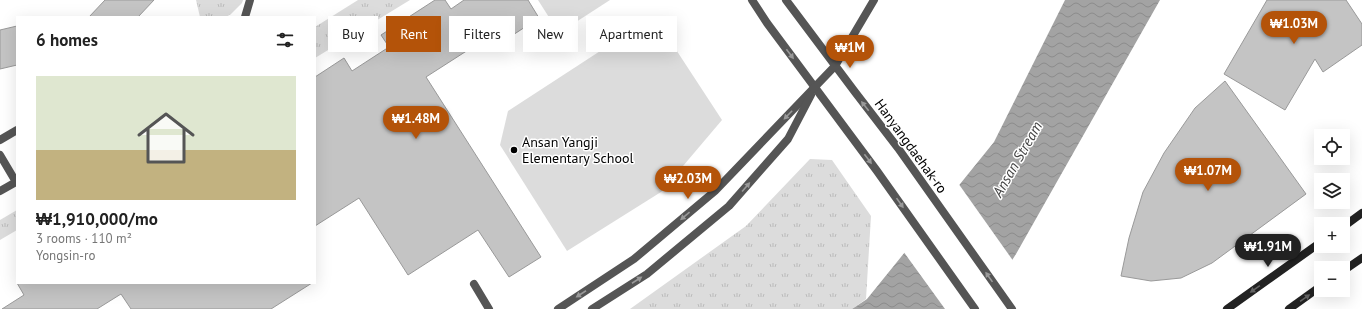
<!DOCTYPE html>
<meta charset="utf-8">
<style>
body{margin:0;font-family:"PT Sans",sans-serif;background:#f2f2f2;color:#222;height:100vh;display:flex;flex-direction:column;font-size:15px;white-space:nowrap}
*{box-sizing:border-box;margin:0}
p{font-size:13px;color:#767676}
.icon{flex:none;width:22px;height:22px;fill:none;stroke:currentColor;stroke-width:2;stroke-linecap:round;stroke-linejoin:round}
.map{position:relative;flex:1;overflow:hidden}
.details{position:absolute;left:16px;top:16px;width:300px;height:268px;display:flex;flex-direction:column;background:#fff;border-radius:0px;box-shadow:0 4px 16px #0002}
.details>*{flex:none}
.hud{position:absolute;left:328px;top:16px;width:380px;height:36px;display:flex;gap:8px}
.buttons{position:absolute;left:1314px;top:129px;display:grid;gap:8px}
.buttons a{display:grid;place-items:center;width:36px;height:36px;border-radius:0px;background:#fff;box-shadow:0 4px 16px #0002;font-size:20px}
.price{position:absolute;translate:-50% -34px;padding:0 9px;border-radius:14px;background:#b45309;color:#fff;font-size:13px;line-height:26px;filter:drop-shadow(0 1px 2px #0008)}
.price::after{content:'';position:absolute;left:50%;top:24px;width:12px;height:9px;margin-left:-6px;background:inherit;clip-path:polygon(0 0,100% 0,50% 100%)}
.price.current{background:#222;color:#fff}
ul{padding:0;list-style:none}
li{display:grid;align-content:center;gap:8px;height:212px;padding:0 20px}
li span{display:grid;place-items:center;height:124px;border-radius:0px;color:#555}
li>.icon{margin-inline-start:auto}
span .icon{width:72px;height:72px;fill:#fffc;stroke-width:1}
li b{font-size:17px}
h2{display:flex;justify-content:space-between;align-items:center;height:48px;padding:0 20px;font-size:17px}
.chip{padding:0 14px;border-radius:0px;background:#fff;box-shadow:0 4px 16px #0002;font-size:14px;line-height:36px}
.chip.current{background:#b45309;color:#fff}
.map>svg:first-child{display:block}
.grass{fill:url(#grass-tufts)}
.pitch{fill:#dcdcdc}
.water{fill:url(#water-waves)}
.pier{fill:#fff}
.building{fill:#c4c4c4;stroke:#999}
.lines{fill:none;stroke-linecap:round;stroke-linejoin:round}
.service{stroke:#555;stroke-width:8}
.tertiary{stroke:#555;stroke-width:8}
.secondary{stroke:#222;stroke-width:8}
.oneway{fill:#999}
.oneway2{fill:#646464}
.poi-dot{fill:#000;stroke:#fff;stroke-width:1.5}
.labels{text-anchor:middle;dominant-baseline:central;stroke-width:3;stroke-linejoin:round;paint-order:stroke}
.poi-label{font-size:14px;fill:#000;stroke:#fff;text-anchor:start}
.street-label{font-size:14px;fill:#000;stroke:#fff}
.water-label{font-size:15px;font-style:italic;fill:#444;stroke:#fff}
</style>
<div class="map">
<svg width="1362" height="309" viewBox="0 0 1362 309">
<defs>
<pattern id="grass-tufts" width="24" height="20" patternUnits="userSpaceOnUse"><rect width="24" height="20" fill="#dcdcdc"/><path d="M3 7l-1-3M5 7V3M7 7l1-3M15 17l-1-3M17 17v-4M19 17l1-3" fill="none" stroke="#bbb"/></pattern>
<pattern id="water-waves" width="16" height="10" patternUnits="userSpaceOnUse"><rect width="16" height="10" fill="#a3a3a3"/><path d="M0 5q4-4 8 0t8 0" fill="none" stroke="#8b8b8b"/></pattern>
</defs>
<rect width="100%" height="100%" fill="#fff"/>
<!-- grass -->
<g class="grass">
<path d="M196,0H243L242,3L231,14L226,17H200Z"/>
<path d="M358,0H410L315,58V27Z"/>
<path d="M810,159L832,160L871,216L866,299L852,309H630L746,226Z"/>
<path d="M17,210V230L0,240V220Z"/>
</g>
<!-- pitch -->
<g class="pitch">
<path d="M538,0H610L559,33Z"/>
<path d="M654,16L722,120L661,192L567,251L500,145L508,111Z"/>
</g>
<!-- water -->
<path class="water" d="M1065,0H1160L1016,254L981,309H852L867,299L994,142Z"/>
<!-- pier -->
<path class="pier" d="M958,183L1014,262L983,309H945L903,251Z"/>
<!-- building -->
<g class="building">
<path d="M105,0H154L138,17H89Z"/>
<path d="M435,0H445L451,9L464,0H528L539,18L499,44L493,34L426,77L541,257L509,277L478,230L408,275L359,198L315,226V77L344,58L352,71L389,47L381,35Z"/>
<path d="M1267,0H1346L1362,24V45L1323,72L1315,59L1285,110L1224,74Z"/>
<path d="M17,26V65L0,69V30Z"/>
<path d="M1225,81L1306,194L1212,263L1181,278L1151,281L1121,276L1129,238L1143,192L1164,153L1195,108Z"/>
<path d="M17,283H312L271,309H131L121,294L97,309H2L24,295Z"/>
</g>
<g class="lines">
<!-- service -->
<g class="service">
<path d="M245,17L250,0"/>
<path d="M0,140L17,130"/>
<path d="M0,155L16,182L0,191"/>
<path d="M474,284L489,309"/>
</g>
<!-- tertiary -->
<g class="tertiary">
<path d="M752,0L767,23L877,171L975,309"/>
<path d="M786,0L855,92L898,148L1012,309"/>
<path d="M558,309L634,259L715,191L835,66L874,0"/>
<path d="M592,309L647,274L729,206L788,139L811,95"/>
</g>
<!-- secondary -->
<g class="secondary">
<path d="M1343,227L1362,213"/>
<path d="M1343,271L1362,258"/>
<path d="M1227,309L1321,242"/>
<path d="M1289,309L1321,286"/>
</g>
</g>
<!-- one-way arrows -->
<defs><path id="oneway-solid" d="M-6-.8H1V-3.2L6.5 0L1 3.2V.8H-6Z"/></defs>
<g class="oneway">
<use href="#oneway-solid" transform="translate(790 54) rotate(53)"/>
<use href="#oneway-solid" transform="translate(865 106) rotate(-128)"/>
<use href="#oneway-solid" transform="translate(788 115) rotate(134)"/>
<use href="#oneway-solid" transform="translate(868 159) rotate(53)"/>
<use href="#oneway-solid" transform="translate(746 187) rotate(-49)"/>
<use href="#oneway-solid" transform="translate(900 203) rotate(55)"/>
<use href="#oneway-solid" transform="translate(685 216) rotate(140)"/>
<use href="#oneway-solid" transform="translate(989 277) rotate(-125)"/>
<use href="#oneway-solid" transform="translate(637 280) rotate(-33)"/>
<use href="#oneway-solid" transform="translate(581 294) rotate(147)"/>
</g>
<g class="oneway2">
<use href="#oneway-solid" transform="translate(1255 289) rotate(145)"/>
<use href="#oneway-solid" transform="translate(1305 298) rotate(-35)"/>
</g>
<!-- markers -->
<circle class="poi-dot" cx="514" cy="150" r="4"/>
<g class="labels">
<!-- poi labels -->
<g class="poi-label">
<text x="522" y="142">Ansan Yangji<tspan x="522" dy="16">Elementary School</tspan></text>
</g>
<!-- street labels -->
<g class="street-label">
<text transform="translate(911 146) rotate(54)">Hanyangdaehak-ro</text>
</g>
<!-- water labels -->
<g class="water-label">
<text transform="translate(1017 159) rotate(-60)">Ansan Stream</text>
</g>
</g>
</svg>
<div class="buttons">
<a><svg class="icon" aria-label="locate" viewBox="0 0 24 24"><circle cx="12" cy="12" r="6"/><path d="M12 2v4M12 18v4M2 12h4M18 12h4"/></svg></a>
<a><svg class="icon" aria-label="layers" viewBox="0 0 24 24"><path d="M12 4l9 5-9 5-9-5zM3 14l9 5 9-5"/></svg></a>
<a>+</a>
<a>−</a>
</div>
<b class="price" style="left:1294px;top:45px">₩1.03M</b>
<b class="price" style="left:850px;top:69px">₩1M</b>
<b class="price" style="left:416px;top:140px">₩1.48M</b>
<b class="price" style="left:1208px;top:192px">₩1.07M</b>
<b class="price" style="left:688px;top:200px">₩2.03M</b>
<b class="price current" style="left:1268px;top:268px">₩1.91M</b>
<div class="hud">
<a class="chip">Buy</a>
<a class="chip current">Rent</a>
<a class="chip">Filters</a>
<a class="chip">New</a>
<a class="chip">Apartment</a>
</div>
<section class="details">
<h2>6 homes<svg class="icon" aria-label="filters" viewBox="0 0 24 24"><path d="M4 7h16M4 17h16"/><circle cx="9" cy="7" r="2"/><circle cx="15" cy="17" r="2"/></svg></h2>
<ul>
<li><span style="background:linear-gradient(#dfe7d0 60%,#c2b280 0)"><svg class="icon" aria-label="home" viewBox="0 0 24 24"><path d="M3 11l9-7 9 7M6 9v11h12V9"/></svg></span><div><b>₩1,910,000/mo</b><p>3 rooms · 110 m²</p><p>Yongsin-ro</p></div></li>
</ul>
</section>
</div>
